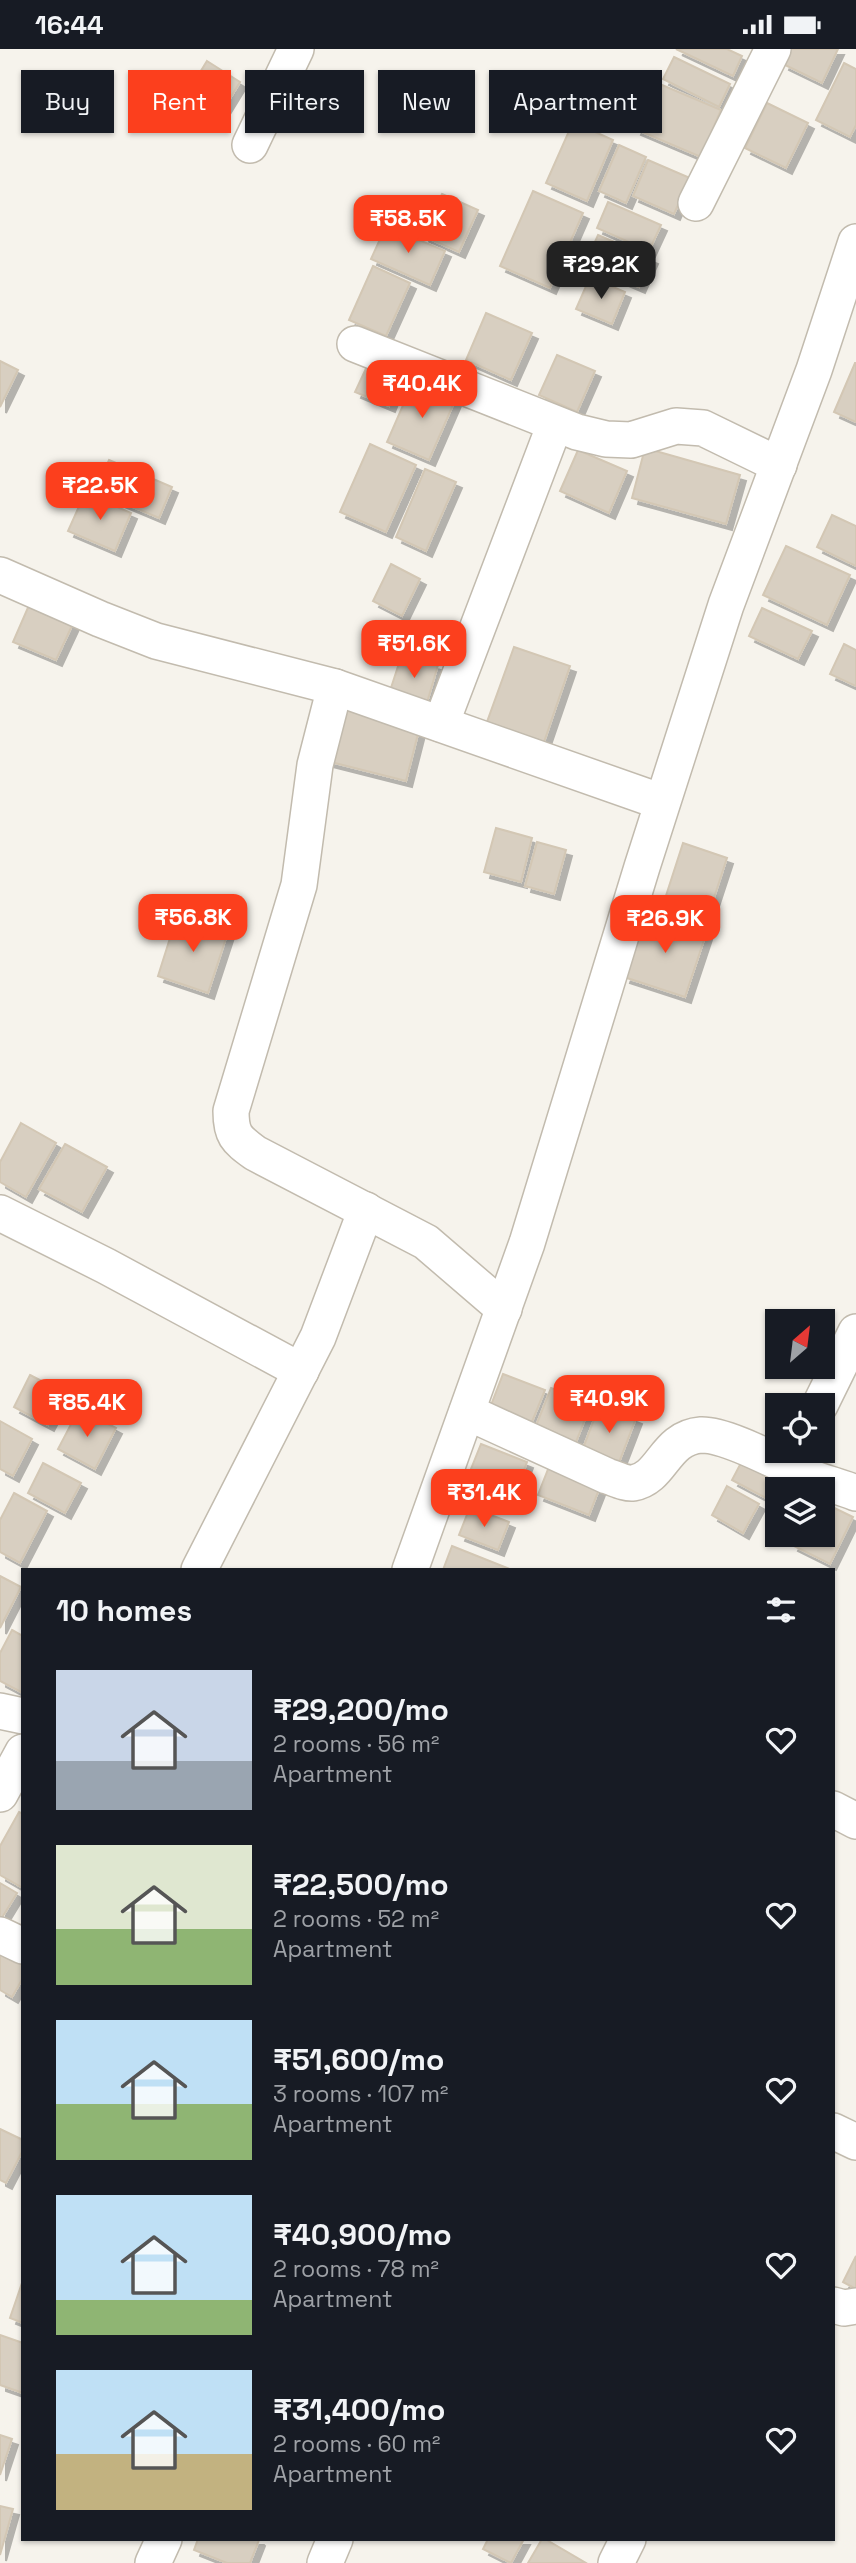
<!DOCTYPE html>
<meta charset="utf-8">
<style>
body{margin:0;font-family:"Space Grotesk",sans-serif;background:#242831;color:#f1f3f6;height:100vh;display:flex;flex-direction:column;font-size:26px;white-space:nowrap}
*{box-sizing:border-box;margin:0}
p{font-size:23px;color:#9ea1a6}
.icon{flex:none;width:38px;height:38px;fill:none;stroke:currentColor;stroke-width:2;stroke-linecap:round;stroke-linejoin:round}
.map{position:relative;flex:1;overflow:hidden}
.panel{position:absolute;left:21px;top:1519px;width:814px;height:973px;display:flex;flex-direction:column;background:#171b24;border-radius:0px;box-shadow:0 2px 5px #0004}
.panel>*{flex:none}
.hud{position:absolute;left:21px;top:21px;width:816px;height:63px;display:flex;gap:14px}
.needle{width:46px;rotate:28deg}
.buttons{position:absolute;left:765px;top:1260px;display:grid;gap:14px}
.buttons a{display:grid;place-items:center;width:70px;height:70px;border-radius:0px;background:#171b24;box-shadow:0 2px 5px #0004;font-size:35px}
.price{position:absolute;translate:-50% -60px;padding:0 16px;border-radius:14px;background:#fc3f1d;color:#fff;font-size:23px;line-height:46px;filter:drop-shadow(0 2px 4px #0008)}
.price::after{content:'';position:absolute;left:50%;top:42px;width:21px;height:16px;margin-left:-10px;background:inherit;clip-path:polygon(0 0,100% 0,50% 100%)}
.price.active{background:#222;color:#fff}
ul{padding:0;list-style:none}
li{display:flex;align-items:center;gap:21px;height:175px;padding:0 35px}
li span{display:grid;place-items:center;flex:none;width:196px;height:140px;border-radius:0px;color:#555}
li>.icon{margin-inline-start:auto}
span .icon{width:84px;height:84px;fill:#fffc;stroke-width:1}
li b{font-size:30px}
h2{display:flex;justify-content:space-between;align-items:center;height:84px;padding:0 35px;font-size:30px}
.chip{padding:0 24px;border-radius:0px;background:#171b24;box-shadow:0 2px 5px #0004;font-size:24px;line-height:63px}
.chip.active{background:#fc3f1d;color:#fff}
.status{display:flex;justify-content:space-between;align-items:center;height:49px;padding:0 35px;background:#171b24;direction:ltr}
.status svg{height:19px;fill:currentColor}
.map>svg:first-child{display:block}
.building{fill:#d8cfc1;stroke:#d3c7b4;stroke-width:2;filter:url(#shadow)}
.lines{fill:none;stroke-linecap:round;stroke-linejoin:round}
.street-casing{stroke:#c2bbae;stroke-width:38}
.street{stroke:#fff;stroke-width:35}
</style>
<div class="status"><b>16:44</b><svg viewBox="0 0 49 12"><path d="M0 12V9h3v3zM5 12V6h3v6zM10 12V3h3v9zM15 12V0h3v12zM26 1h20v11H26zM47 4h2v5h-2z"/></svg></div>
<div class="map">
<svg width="856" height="2514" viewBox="0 0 856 2514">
<defs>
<filter id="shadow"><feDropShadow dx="6" dy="6" stdDeviation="0" flood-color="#0004"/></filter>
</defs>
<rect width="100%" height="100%" fill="#f6f3ec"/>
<!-- building -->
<g class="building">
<path d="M676,0H727L742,7L733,27Z"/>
<path d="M790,0H838L822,34L783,15Z"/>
<path d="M674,8L730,35L719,58L663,30Z"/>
<path d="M207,12L240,33L221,64L188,43Z"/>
<path d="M844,14L856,20V76L850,88L816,71Z"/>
<path d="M655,33L721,61L701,108L635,80Z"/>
<path d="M767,54L808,74L786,119L745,99Z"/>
<path d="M573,73L613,91L587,152L546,134Z"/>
<path d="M619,96L646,108L626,154L599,142Z"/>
<path d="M648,111L690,129L674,165L633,147Z"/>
<path d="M533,142L583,164L550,239L500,217Z"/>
<path d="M442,145L478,161L459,203L423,187Z"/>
<path d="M608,153L661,176L649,202L597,179Z"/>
<path d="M386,177L445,202L430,236L371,210Z"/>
<path d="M598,186L652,209L639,238L585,215Z"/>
<path d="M373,217L410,234L386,287L349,271Z"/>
<path d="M590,228L625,243L612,275L576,260Z"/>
<path d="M486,264L532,284L511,331L466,311Z"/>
<path d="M557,306L595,322L577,363L539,346Z"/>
<path d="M0,312L18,321L0,358Z"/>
<path d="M369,313L401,327L389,357L355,343Z"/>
<path d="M855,314H856V373L834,363Z"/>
<path d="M414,331L456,349L429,411L387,393Z"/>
<path d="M370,395L416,416L386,483L340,463Z"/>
<path d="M645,399L740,426L726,475L632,449Z"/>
<path d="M578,401L627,422L609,464L560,442Z"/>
<path d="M109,411L172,438L159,469L95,442Z"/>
<path d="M425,420L456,433L426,502L396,488Z"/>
<path d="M85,444L131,464L115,502L68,482Z"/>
<path d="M832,466L856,477V517L817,498Z"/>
<path d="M786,497L850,526L827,576L763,546Z"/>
<path d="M391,515L420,530L402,567L373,552Z"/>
<path d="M33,547L77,566L56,611L13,593Z"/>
<path d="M762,559L812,582L798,610L749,587Z"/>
<path d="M844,595L856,601V637L830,625Z"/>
<path d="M514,598L570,617L544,693L487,673Z"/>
<path d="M402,605L438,616L426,657L389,645Z"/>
<path d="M336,657L420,677L406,732L323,711Z"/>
<path d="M496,779L532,789L521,833L484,823Z"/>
<path d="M537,793L566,801L554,845L525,837Z"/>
<path d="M683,794L727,809L706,873L662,859Z"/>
<path d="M645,865L706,885L685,948L624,928Z"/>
<path d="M177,867L228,883L208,944L158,927Z"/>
<path d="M21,1074L56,1094L26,1148L0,1133V1113Z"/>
<path d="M65,1095L107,1118L82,1163L39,1140Z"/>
<path d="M503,1325L545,1341L529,1380L488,1364Z"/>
<path d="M30,1326L65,1344L48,1376L14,1358Z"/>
<path d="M551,1339L591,1355L574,1398L534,1382Z"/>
<path d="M600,1355L636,1369L618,1416L582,1402Z"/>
<path d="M79,1360L116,1379L95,1420L58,1400Z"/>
<path d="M0,1372L32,1390L13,1427L0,1420Z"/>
<path d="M481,1395L527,1413L510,1458L463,1440Z"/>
<path d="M552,1410L603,1430L589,1466L538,1446Z"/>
<path d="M743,1410L778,1428L766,1449L732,1431Z"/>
<path d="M43,1414L81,1434L65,1464L28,1444Z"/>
<path d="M727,1437L759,1455L743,1484L712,1466Z"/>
<path d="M14,1444L47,1462L20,1514L0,1503V1471Z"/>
<path d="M822,1453L853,1468L830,1515L792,1496L797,1486H822Z"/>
<path d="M470,1458L509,1473L498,1501L459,1486Z"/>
<path d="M452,1497L512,1521H443Z"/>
<path d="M0,1527L21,1538L0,1579Z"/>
<path d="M12,1581L23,1587V1644L0,1632V1604Z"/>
<path d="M19,1763L23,1765V1839L0,1826V1797Z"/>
<path d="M0,1834L17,1844L0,1872Z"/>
<path d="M0,1899L23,1912V1929L12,1948L0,1941Z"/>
<path d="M0,2080L23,2091V2101L6,2134L0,2131Z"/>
<path d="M856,2207V2240L843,2233Z"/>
<path d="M23,2231V2274L10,2269Z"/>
<path d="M0,2286L23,2294V2344L0,2336Z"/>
<path d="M0,2386L12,2390L0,2426Z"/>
<path d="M0,2457L13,2460L0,2506Z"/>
<path d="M198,2490H258L259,2491L250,2514H227L194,2501Z"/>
<path d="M488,2490H524L511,2514L483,2500Z"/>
<path d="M542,2490H545L586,2514H528Z"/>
</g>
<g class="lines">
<defs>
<g id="street">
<path d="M250,96L296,0"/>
<path d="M696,154L773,0"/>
<path d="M355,295L577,383L606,390L631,391L676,377L703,379L779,416"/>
<path d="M0,526L100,570L156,592L335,638L662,753"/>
<path d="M335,638L315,716L299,836L231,1062C231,1086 236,1090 255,1104L426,1193L504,1260"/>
<path d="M441,675L555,375"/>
<path d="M0,1164L106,1217L301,1322"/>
<path d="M820,1356L856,1283"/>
<path d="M467,1363L607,1427C614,1429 626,1435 633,1434C663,1429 664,1389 701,1386C727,1385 784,1417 810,1428C825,1434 841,1438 856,1444"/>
<path d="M199,1521L318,1288L366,1161"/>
<path d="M410,1521L527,1194L642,818L726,556L814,321L856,193"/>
<path d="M0,1662L23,1667"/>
<path d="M0,1745L23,1703"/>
<path d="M833,1760L856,1772"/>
<path d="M0,1886L23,1897"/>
<path d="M833,2082L856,2093"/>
<path d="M833,2256L844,2259L856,2257"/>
<path d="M153,2514L164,2490"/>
<path d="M325,2514L335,2490"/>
<path d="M616,2514L628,2490"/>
</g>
</defs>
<!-- street casing -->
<use href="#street" class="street-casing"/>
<!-- street -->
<use href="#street" class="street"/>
</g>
</svg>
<div class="buttons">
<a><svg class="needle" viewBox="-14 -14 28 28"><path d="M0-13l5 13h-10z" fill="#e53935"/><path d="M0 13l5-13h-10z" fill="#9ea1a6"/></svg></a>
<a><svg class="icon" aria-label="locate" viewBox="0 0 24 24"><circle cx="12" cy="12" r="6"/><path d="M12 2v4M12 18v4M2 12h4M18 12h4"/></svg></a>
<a><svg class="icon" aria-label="layers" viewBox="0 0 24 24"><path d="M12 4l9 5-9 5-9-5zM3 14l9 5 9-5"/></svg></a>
</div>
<b class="price" style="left:408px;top:206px">₹58.5K</b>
<b class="price active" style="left:601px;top:252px">₹29.2K</b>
<b class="price" style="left:422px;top:371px">₹40.4K</b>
<b class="price" style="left:100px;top:473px">₹22.5K</b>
<b class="price" style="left:414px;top:631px">₹51.6K</b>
<b class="price" style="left:193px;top:905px">₹56.8K</b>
<b class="price" style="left:665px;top:906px">₹26.9K</b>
<b class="price" style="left:609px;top:1386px">₹40.9K</b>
<b class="price" style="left:87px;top:1390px">₹85.4K</b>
<b class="price" style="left:484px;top:1480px">₹31.4K</b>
<div class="hud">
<a class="chip">Buy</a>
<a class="chip active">Rent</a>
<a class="chip">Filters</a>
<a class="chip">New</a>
<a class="chip">Apartment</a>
</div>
<section class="panel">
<h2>10 homes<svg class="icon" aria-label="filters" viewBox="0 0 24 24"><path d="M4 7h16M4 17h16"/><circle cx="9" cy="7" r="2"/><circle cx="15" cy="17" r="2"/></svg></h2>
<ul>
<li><span style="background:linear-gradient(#c9d6e8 65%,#9aa5b1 0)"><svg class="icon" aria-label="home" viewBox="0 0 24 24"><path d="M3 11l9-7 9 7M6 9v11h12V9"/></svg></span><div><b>₹29,200/mo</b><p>2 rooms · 56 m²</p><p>Apartment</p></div><svg class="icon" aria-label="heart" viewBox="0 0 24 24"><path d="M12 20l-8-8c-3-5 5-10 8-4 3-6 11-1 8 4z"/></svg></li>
<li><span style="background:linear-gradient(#dfe7d0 60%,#8fb573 0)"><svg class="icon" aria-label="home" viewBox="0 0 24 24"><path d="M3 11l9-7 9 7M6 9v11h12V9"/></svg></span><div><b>₹22,500/mo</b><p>2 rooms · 52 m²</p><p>Apartment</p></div><svg class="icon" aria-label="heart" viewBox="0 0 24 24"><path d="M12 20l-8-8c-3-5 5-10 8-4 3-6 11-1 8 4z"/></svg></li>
<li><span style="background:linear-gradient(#bfe0f5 60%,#8fb573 0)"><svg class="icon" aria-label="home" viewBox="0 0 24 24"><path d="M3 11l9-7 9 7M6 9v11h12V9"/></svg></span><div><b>₹51,600/mo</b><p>3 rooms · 107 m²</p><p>Apartment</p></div><svg class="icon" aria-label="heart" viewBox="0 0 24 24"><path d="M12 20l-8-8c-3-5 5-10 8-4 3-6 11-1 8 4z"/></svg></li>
<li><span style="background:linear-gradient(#bfe0f5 75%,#8fb573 0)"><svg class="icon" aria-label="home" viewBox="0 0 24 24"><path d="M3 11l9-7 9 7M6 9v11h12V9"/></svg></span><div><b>₹40,900/mo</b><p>2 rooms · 78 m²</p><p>Apartment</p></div><svg class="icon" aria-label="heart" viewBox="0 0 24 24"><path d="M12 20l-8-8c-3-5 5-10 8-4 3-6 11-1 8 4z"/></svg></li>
<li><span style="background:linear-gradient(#bfe0f5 60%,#c2b280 0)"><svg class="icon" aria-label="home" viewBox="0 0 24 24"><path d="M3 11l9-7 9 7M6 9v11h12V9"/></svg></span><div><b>₹31,400/mo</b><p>2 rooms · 60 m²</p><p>Apartment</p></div><svg class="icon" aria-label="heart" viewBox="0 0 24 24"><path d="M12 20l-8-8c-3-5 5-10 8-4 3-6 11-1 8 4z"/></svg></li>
</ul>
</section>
</div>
